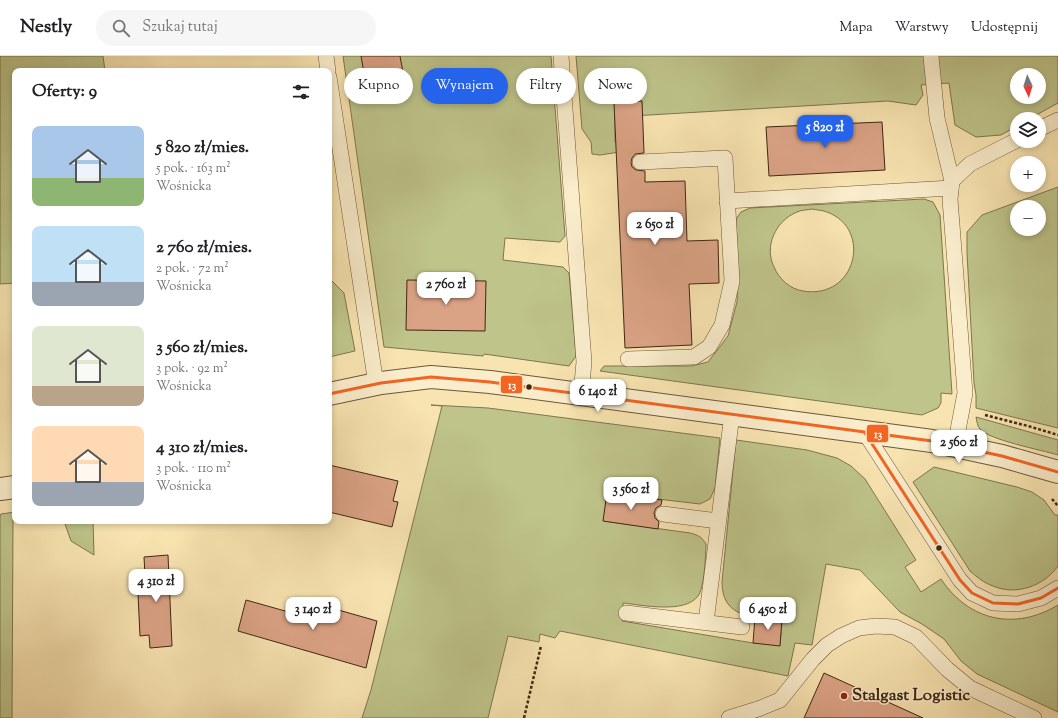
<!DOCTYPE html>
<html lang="pl">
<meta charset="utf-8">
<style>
body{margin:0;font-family:"Sorts Mill Goudy",serif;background:#f6f6f6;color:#202124;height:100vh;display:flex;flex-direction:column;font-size:15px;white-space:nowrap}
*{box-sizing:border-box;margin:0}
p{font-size:13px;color:#757577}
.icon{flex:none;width:22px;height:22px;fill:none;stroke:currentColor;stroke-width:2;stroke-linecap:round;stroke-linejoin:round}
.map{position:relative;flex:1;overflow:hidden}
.panel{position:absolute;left:12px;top:12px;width:320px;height:456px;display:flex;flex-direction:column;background:#fff;border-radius:8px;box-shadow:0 2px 6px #0003}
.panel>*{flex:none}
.guide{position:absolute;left:344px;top:12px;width:380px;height:36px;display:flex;gap:8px}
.needle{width:26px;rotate:176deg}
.buttons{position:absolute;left:1010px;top:12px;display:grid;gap:8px}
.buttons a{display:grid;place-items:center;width:36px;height:36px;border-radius:50%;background:#fff;box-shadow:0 2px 6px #0003;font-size:20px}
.price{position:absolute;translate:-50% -34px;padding:0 9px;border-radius:8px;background:#fff;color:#222;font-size:13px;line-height:26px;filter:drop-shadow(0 1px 2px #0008)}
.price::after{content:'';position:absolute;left:50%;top:24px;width:12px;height:9px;margin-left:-6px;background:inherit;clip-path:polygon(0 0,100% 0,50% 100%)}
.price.current{background:#2563eb;color:#fff}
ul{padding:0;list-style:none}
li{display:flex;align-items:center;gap:12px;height:100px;padding:0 20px}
li span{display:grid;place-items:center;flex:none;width:112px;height:80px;border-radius:8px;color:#555}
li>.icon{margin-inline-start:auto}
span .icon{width:48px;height:48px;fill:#fffc;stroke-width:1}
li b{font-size:17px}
h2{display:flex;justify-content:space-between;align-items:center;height:48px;padding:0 20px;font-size:17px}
.tag{padding:0 14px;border-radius:18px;background:#fff;box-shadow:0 2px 6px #0003;font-size:14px;line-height:36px}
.tag.current{background:#2563eb;color:#fff}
header{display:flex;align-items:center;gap:24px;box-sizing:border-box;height:56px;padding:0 20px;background:#fff;border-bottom:1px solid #e0e0e0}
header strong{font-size:19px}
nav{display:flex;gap:22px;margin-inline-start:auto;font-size:14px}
.search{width:280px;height:36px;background:#f6f6f6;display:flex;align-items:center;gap:10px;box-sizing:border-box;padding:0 14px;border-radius:22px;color:#757577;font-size:15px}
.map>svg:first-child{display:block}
.green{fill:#bec48a;stroke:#7f764e;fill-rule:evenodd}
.building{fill:#dba386;stroke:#402711}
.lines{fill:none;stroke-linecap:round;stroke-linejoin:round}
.service-casing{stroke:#6e5639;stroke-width:16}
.tertiary-casing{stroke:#6e5639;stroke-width:24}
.path{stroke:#402711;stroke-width:2.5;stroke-dasharray:3 2;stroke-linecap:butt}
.service{stroke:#faedcc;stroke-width:15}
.tertiary{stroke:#faedcc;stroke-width:22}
.bus-1-casing{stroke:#faedcc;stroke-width:6}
.bus-1{stroke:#f26522;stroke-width:3}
.bus-dot{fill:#402711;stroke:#faedcc;stroke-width:1.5}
.poi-dot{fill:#8f2418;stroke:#faedcc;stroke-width:1.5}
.labels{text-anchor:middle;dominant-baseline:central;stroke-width:3;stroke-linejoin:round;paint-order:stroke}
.poi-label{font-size:17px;font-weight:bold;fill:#402711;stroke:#faedcc;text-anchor:start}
.line-badge{stroke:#faedcc;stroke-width:1.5}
.badge-label{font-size:11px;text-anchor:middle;font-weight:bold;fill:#fff}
</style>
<header>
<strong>Nestly</strong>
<div class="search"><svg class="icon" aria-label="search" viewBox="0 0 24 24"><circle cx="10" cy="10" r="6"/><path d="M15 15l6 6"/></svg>Szukaj tutaj</div>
<nav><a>Mapa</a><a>Warstwy</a><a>Udostępnij</a></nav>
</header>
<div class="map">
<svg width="1058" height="662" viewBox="0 0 1058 662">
<rect width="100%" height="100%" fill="#f8e4b1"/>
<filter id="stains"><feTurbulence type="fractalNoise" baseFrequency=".005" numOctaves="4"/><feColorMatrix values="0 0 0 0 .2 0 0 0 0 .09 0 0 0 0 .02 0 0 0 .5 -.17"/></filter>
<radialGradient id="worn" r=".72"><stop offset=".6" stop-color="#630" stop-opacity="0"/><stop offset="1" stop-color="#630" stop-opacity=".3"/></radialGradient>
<!-- green -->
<g class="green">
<path d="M0,0H103L105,15H15V227L0,228Z"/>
<path d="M343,0H551L565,180L560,186L505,182L503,204L563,211L569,217L576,300L569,310L484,298L483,300L384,291Z"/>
<path d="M576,0H1058V47L1029,63H1017V70L1001,79L976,81L955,69L949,27L921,29L923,39L916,49L888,45L615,61V86L639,85V93L600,99L592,98L591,86L582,73ZM1017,19H1039V41H1017Z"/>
<path d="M1058,131V372L976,352V339L974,327L967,197V176L982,159ZM1017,151H1039V173H1017Z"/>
<path d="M924,143L933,146L940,159L952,338L941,337V347L938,352L922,359L600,315L604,310H691L708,306L728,280L737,246L738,225L736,163L741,156L750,152ZM812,153C816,154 822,154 827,156C873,173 856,244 803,235C790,233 779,223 774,211C764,191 775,165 797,156C801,154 807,154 812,153Z"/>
<path d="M329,222L344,237L355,295L329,301Z"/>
<path d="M431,349L488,352L720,382L715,432L710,443L700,448L607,437L604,465L690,477C698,479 702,481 706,488C706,498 704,533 698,540C685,558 642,549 623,547L622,565L753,587L780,589L782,563C754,561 722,563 722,526L736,384L807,394L837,402L851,410L865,423L916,504L905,511L921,536L941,523C969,565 1015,575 1058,549V656L977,618L961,605L944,583L922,568L900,556L860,514L826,508L812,589L795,587L788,620L560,575L555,582L540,578L539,586L508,580L488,662H362L371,634L442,350Z"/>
<path d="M976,361L1058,384V399C1042,394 989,384 980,373C977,370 977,365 976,361Z"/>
<path d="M934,411L1017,431L1032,436L1044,444L1055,459H1058V510C1044,530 1016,540 993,530C984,527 977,521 970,515L913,426Z"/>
<path d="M15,456V463L13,464L12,662H0V460L1,458Z"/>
<path d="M64,465H93L94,499L71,485Z"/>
</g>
<!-- building -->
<g class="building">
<path d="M361,0H400L404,22L366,28Z"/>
<path d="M642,45L644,97L635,98L632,102L631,106L632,111L636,114L645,115V126L685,125L687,185L718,184L719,227L689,228L692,289L625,292L614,47Z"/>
<path d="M882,66L885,114L769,120L766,71Z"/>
<path d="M407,224L486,225L485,275L406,274Z"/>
<path d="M329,409L398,425L393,445L398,446L392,471L329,456Z"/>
<path d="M607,437L662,444L661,449L656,452L654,457L655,462L659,466L658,473L603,465Z"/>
<path d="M168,499L172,590L150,592L149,579L140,580L138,538L146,537L144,501Z"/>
<path d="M246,544L310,562L314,547L377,565L366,612L238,575Z"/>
<path d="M755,561L782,563L780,590L753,587Z"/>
<path d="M824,617L923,662H804Z"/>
</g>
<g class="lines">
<defs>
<g id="service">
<path d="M326,0L328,15"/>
<path d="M561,0L584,306L581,338"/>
<path d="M931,0L937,62L952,125"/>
<path d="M329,21L376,328"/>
<path d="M1039,73L1058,64"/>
<path d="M727,145L951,132"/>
<path d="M628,303L694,301L709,291L722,269L732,225L725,102L640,106"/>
<path d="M865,377L960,524L972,537L993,547L1018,548L1041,542L1058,532"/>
<path d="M955,390L965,337L950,143L952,125L970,108L1017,84"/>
<path d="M663,458L718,465"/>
<path d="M626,557L742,571"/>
<path d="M706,566L732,358"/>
<path d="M729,662L758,653L780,644L813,603L827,589L841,580L859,572L876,570L895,571L916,581L947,613L970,632L1034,662"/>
</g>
<g id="tertiary">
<path d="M329,338L381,327L431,321L490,326L932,385L1002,400L1058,416"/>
<path d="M0,433L15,431"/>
</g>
</defs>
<!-- service casing -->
<use href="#service" class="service-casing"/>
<!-- tertiary casing -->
<use href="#tertiary" class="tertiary-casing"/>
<!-- path -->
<g class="path">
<path d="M985,359L1028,370L1058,379"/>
<path d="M1052,443L1058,450"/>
<path d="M524,662L541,590"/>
</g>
<!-- service -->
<use href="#service" class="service"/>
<!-- tertiary -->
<use href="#tertiary" class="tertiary"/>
<defs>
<g id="bus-1">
<path d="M329,338L381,327L431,321L490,326L932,385L1002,400L1058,416"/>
<path d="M865,377L960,524L972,537L993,547L1018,548L1041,542L1058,532"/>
</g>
</defs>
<!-- bus-1 casing -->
<use href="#bus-1" class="bus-1-casing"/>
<!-- bus-1 -->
<use href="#bus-1" class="bus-1"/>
</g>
<!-- markers -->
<g class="bus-dot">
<circle cx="529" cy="331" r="3.5"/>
<circle cx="939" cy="492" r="3.5"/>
</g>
<circle class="poi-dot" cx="844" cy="640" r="4"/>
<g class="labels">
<!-- poi labels -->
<g class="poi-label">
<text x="852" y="640">Stalgast Logistic</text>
</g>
</g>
<g class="line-badge">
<rect x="500" y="319" width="23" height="19" rx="4" fill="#f26522"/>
<rect x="866" y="368" width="23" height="19" rx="4" fill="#f26522"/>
</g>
<g class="badge-label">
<text x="512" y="333">13</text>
<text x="878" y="382">13</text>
</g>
<rect width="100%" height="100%" filter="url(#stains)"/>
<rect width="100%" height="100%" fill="url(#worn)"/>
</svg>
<div class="buttons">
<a><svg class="needle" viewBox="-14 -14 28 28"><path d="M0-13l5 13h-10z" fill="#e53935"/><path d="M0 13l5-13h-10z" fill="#757577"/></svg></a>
<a><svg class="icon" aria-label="layers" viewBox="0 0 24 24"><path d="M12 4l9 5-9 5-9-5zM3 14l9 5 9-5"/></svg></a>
<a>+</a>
<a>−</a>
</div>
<b class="price current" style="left:825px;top:93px">5 820 zł</b>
<b class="price" style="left:655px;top:190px">2 650 zł</b>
<b class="price" style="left:446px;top:250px">2 760 zł</b>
<b class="price" style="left:598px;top:357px">6 140 zł</b>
<b class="price" style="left:959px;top:408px">2 560 zł</b>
<b class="price" style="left:631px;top:455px">3 560 zł</b>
<b class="price" style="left:156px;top:547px">4 310 zł</b>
<b class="price" style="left:313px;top:575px">3 140 zł</b>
<b class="price" style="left:768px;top:575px">6 450 zł</b>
<div class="guide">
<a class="tag">Kupno</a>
<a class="tag current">Wynajem</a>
<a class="tag">Filtry</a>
<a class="tag">Nowe</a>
</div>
<section class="panel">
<h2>Oferty: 9<svg class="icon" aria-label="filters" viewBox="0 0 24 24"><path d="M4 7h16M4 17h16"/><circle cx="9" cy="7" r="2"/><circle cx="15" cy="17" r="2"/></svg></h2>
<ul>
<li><span style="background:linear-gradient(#a9c7e8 65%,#8fb573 0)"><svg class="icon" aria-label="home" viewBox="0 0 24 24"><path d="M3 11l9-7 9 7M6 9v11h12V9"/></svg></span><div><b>5 820 zł/mies.</b><p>5 pok. · 163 m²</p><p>Wośnicka</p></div></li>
<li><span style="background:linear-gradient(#bfe0f5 70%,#9aa5b1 0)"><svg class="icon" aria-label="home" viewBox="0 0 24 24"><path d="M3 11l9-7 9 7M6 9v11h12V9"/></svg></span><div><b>2 760 zł/mies.</b><p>2 pok. · 72 m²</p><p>Wośnicka</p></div></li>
<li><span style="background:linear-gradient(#dfe7d0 75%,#b9a48a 0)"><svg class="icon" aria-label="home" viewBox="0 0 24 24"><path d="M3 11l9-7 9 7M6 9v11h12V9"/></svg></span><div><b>3 560 zł/mies.</b><p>3 pok. · 92 m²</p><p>Wośnicka</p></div></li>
<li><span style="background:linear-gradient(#ffd9b3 70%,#9aa5b1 0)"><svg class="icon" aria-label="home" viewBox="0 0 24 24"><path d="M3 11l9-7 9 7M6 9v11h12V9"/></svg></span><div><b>4 310 zł/mies.</b><p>3 pok. · 110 m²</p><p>Wośnicka</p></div></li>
</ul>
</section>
</div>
